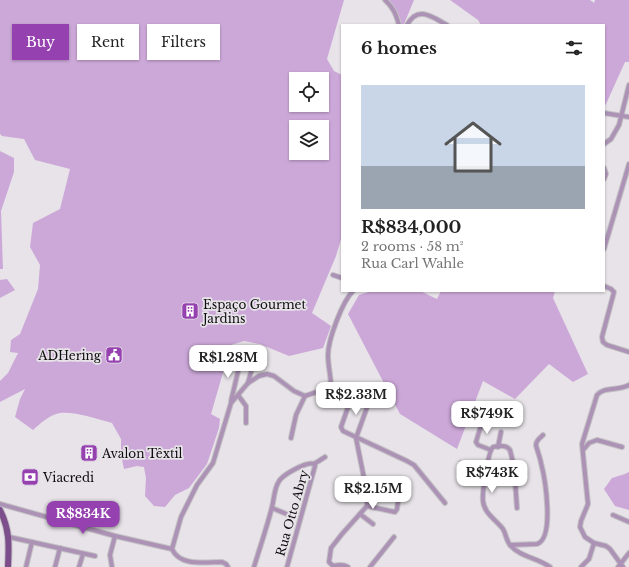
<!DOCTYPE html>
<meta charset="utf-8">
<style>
body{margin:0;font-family:"Libre Baskerville",serif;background:#f2f2f2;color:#222;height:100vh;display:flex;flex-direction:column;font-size:15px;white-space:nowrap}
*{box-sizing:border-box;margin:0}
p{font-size:13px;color:#767676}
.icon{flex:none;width:22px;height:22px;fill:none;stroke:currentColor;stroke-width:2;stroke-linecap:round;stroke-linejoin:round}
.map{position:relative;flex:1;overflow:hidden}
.side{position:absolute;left:341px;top:24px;width:264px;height:268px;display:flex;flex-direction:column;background:#fff;border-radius:0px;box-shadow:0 1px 3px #0004}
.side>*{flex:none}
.top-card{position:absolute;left:12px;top:24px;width:269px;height:36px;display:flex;gap:8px}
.fabs{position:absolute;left:289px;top:72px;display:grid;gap:8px}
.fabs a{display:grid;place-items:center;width:40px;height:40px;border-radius:0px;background:#fff;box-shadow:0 1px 3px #0004;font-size:20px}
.price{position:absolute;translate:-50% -34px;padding:0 9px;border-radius:8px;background:#fff;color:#222;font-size:13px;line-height:26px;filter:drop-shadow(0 1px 2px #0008)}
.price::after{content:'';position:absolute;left:50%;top:24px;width:12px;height:9px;margin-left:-6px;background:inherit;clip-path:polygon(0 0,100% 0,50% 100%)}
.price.on{background:#9541b0;color:#fff}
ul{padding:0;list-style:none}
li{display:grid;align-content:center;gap:8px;height:212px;padding:0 20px}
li+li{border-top:1px solid #e0e0e0}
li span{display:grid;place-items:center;height:124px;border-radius:0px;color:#555}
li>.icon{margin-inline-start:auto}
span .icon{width:72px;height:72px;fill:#fffc;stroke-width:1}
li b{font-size:17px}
h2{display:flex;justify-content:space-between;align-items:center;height:48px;padding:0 20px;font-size:17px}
.pill{padding:0 14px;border-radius:0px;background:#fff;box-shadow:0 1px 3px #0004;font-size:14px;line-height:36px}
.pill.on{background:#9541b0;color:#fff}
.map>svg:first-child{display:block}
.green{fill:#cca8d9;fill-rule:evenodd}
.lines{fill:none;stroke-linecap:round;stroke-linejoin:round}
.minor-casing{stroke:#c4c1c5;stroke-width:6}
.primary-casing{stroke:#c4c1c5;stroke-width:8}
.minor{stroke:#ac93b6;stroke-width:4}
.primary{stroke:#7c4e8c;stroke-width:6}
.labels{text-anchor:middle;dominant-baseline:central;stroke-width:3.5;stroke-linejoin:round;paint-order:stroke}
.poi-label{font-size:12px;fill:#0d0c0e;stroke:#e7e3e8;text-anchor:start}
.street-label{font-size:12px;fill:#0d0c0e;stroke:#e7e3e8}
</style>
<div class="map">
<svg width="629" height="567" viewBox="0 0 629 567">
<rect width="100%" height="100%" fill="#e7e3e8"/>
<!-- green -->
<g class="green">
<path d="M0,0H344L327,59L334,71L342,75V236L336,256L312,313L331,326L323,348L289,356L260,344L244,341L231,345L211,414L220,419L219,428L207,464L189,488L175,495L165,507L154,506L145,496L146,478L144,467L137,466L124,469L121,455V439L112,423C98,419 73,411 60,413C49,415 41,423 33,430L15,417L20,399L25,389L0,402V381L8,373L18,353L10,352L11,340L20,334L38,289L40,265L30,247L33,223L60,209L70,169L35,160L24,139L2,136L0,134ZM296,79H322V105H296ZM296,127H322V153H296Z"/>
<path d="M389,0H414L404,24L401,25L400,18Z"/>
<path d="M450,0H590L594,3L595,0H629V62H625L606,104L604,106V25H481L478,20Z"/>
<path d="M0,151L14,158V172L1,211L3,269H0Z"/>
<path d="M7,279L15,290L0,298V280Z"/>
<path d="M372,291H420L437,299L441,291H555L553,298L588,374L573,382L549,364L515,399L483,381L457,449L400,414L348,314L359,295Z"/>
<path d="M629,472V510L615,506L604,489L612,478L625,474Z"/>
</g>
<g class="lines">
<defs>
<g id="minor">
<path d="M385,0C393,7 396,14 399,25"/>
<path d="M407,25C418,5 432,17 447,25"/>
<path d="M604,113L629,117"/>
<path d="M604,144L611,139L619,125L629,85"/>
<path d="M604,168L606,174L604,179"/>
<path d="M604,249L629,164"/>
<path d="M333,275L342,278"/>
<path d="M604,286L611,289L614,292L602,337L603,342L607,345L629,352"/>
<path d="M248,383L257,350"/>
<path d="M331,387C331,376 328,366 328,355C328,340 342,302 353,291"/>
<path d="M353,393L341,427L343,431L407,461L414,465L445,503"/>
<path d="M238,395L246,406V423"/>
<path d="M231,401L241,359"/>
<path d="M483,419L476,442L478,445L491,450"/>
<path d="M291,438L296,415L305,396"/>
<path d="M498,447L501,432"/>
<path d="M583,450L589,443L597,440L622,447"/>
<path d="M461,463L470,474L484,485"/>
<path d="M0,504L115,536L172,549"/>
<path d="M367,506L395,512L397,509L399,495"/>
<path d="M272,508L289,515"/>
<path d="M517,508L514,466L510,450C508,447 506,446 502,446C500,446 496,446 493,447C488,451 482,494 483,501C484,513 496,520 503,529C506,534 506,540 510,545C520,557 538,558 550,567"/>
<path d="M360,514L373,524"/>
<path d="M613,515L629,522"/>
<path d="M9,537L95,556"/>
<path d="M510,545L537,544C555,538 545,478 541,463C540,457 537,450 536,445C536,440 540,438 543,435"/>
<path d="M26,567L32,542"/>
<path d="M55,567L60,548"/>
<path d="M79,567L83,554"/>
<path d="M112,567L110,555L115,536"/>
<path d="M228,567L226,564L222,562C206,562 180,567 172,549L181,517L197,485L213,463L231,403L248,383L259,376L267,374L274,376L294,391L305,396L331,387L370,399L356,438L367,493V506L342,534L331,548L329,562L333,566C338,565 343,564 348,567"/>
<path d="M254,567C260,547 267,527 272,507C274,500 274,490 278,483C281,475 307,461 314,464L325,457"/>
<path d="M287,567L315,466L314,464"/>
<path d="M370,567L394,537"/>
<path d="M581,567L589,559L594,543"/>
<path d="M618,567L629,553"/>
<path d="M623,567L610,549L606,546L594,543L585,537L580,527L581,521L588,504L582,444L597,395C605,386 619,391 629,385"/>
</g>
<path id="primary" d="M0,510C10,530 9,545 8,567"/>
</defs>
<!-- minor casing -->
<use href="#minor" class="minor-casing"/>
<!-- primary casing -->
<use href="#primary" class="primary-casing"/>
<!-- minor -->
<use href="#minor" class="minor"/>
<!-- primary -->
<use href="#primary" class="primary"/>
</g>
<!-- icons -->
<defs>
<symbol id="building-square" viewBox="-11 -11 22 22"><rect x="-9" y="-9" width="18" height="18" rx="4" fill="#9541b0" stroke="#e7e3e8"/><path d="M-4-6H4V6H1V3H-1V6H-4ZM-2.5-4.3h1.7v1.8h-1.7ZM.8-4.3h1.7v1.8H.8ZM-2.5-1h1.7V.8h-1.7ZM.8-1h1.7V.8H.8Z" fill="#fff"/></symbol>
<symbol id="civic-square" viewBox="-11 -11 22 22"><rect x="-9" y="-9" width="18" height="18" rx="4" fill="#9541b0" stroke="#e7e3e8"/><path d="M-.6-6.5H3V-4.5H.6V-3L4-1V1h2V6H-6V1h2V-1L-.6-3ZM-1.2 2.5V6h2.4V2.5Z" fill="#fff"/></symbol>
<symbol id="bank-square" viewBox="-11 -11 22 22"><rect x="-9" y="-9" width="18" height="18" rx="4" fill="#9541b0" stroke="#e7e3e8"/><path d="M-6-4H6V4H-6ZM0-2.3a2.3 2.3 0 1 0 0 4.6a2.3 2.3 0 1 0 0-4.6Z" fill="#fff"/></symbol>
</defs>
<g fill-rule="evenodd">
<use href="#building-square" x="180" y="301" width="20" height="20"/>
<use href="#civic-square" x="104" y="345" width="20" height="20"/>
<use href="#building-square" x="79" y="443" width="20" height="20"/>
<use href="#bank-square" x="20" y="467" width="20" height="20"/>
</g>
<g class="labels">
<!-- poi labels -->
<g class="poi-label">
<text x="203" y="304">Espaço Gourmet<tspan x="203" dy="14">Jardins</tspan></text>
<text x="101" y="355" text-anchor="end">ADHering</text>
<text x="102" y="453">Avalon Têxtil</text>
<text x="43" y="477">Viacredi</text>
</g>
<!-- street labels -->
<g class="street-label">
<text transform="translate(292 513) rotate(-74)">Rua Otto Abry</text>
</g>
</g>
</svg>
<div class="fabs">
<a><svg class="icon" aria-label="locate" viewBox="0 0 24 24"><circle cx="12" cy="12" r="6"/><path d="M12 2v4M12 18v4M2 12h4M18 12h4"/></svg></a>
<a><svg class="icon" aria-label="layers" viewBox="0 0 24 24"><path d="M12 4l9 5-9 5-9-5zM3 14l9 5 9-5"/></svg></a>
</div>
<b class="price" style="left:228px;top:379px">R$1.28M</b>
<b class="price" style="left:356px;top:416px">R$2.33M</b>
<b class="price" style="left:487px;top:435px">R$749K</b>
<b class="price" style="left:492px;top:494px">R$743K</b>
<b class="price" style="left:373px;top:510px">R$2.15M</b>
<b class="price on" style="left:83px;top:535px">R$834K</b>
<div class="top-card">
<a class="pill on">Buy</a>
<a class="pill">Rent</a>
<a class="pill">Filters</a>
</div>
<section class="side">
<h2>6 homes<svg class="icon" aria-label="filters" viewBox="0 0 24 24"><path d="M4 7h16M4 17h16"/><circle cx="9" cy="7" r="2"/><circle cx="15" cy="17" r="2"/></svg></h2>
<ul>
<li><span style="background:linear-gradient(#c9d6e8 65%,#9aa5b1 0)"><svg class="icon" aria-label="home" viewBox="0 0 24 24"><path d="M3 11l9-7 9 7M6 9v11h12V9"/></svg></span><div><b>R$834,000</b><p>2 rooms · 58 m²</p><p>Rua Carl Wahle</p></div></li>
</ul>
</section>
</div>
